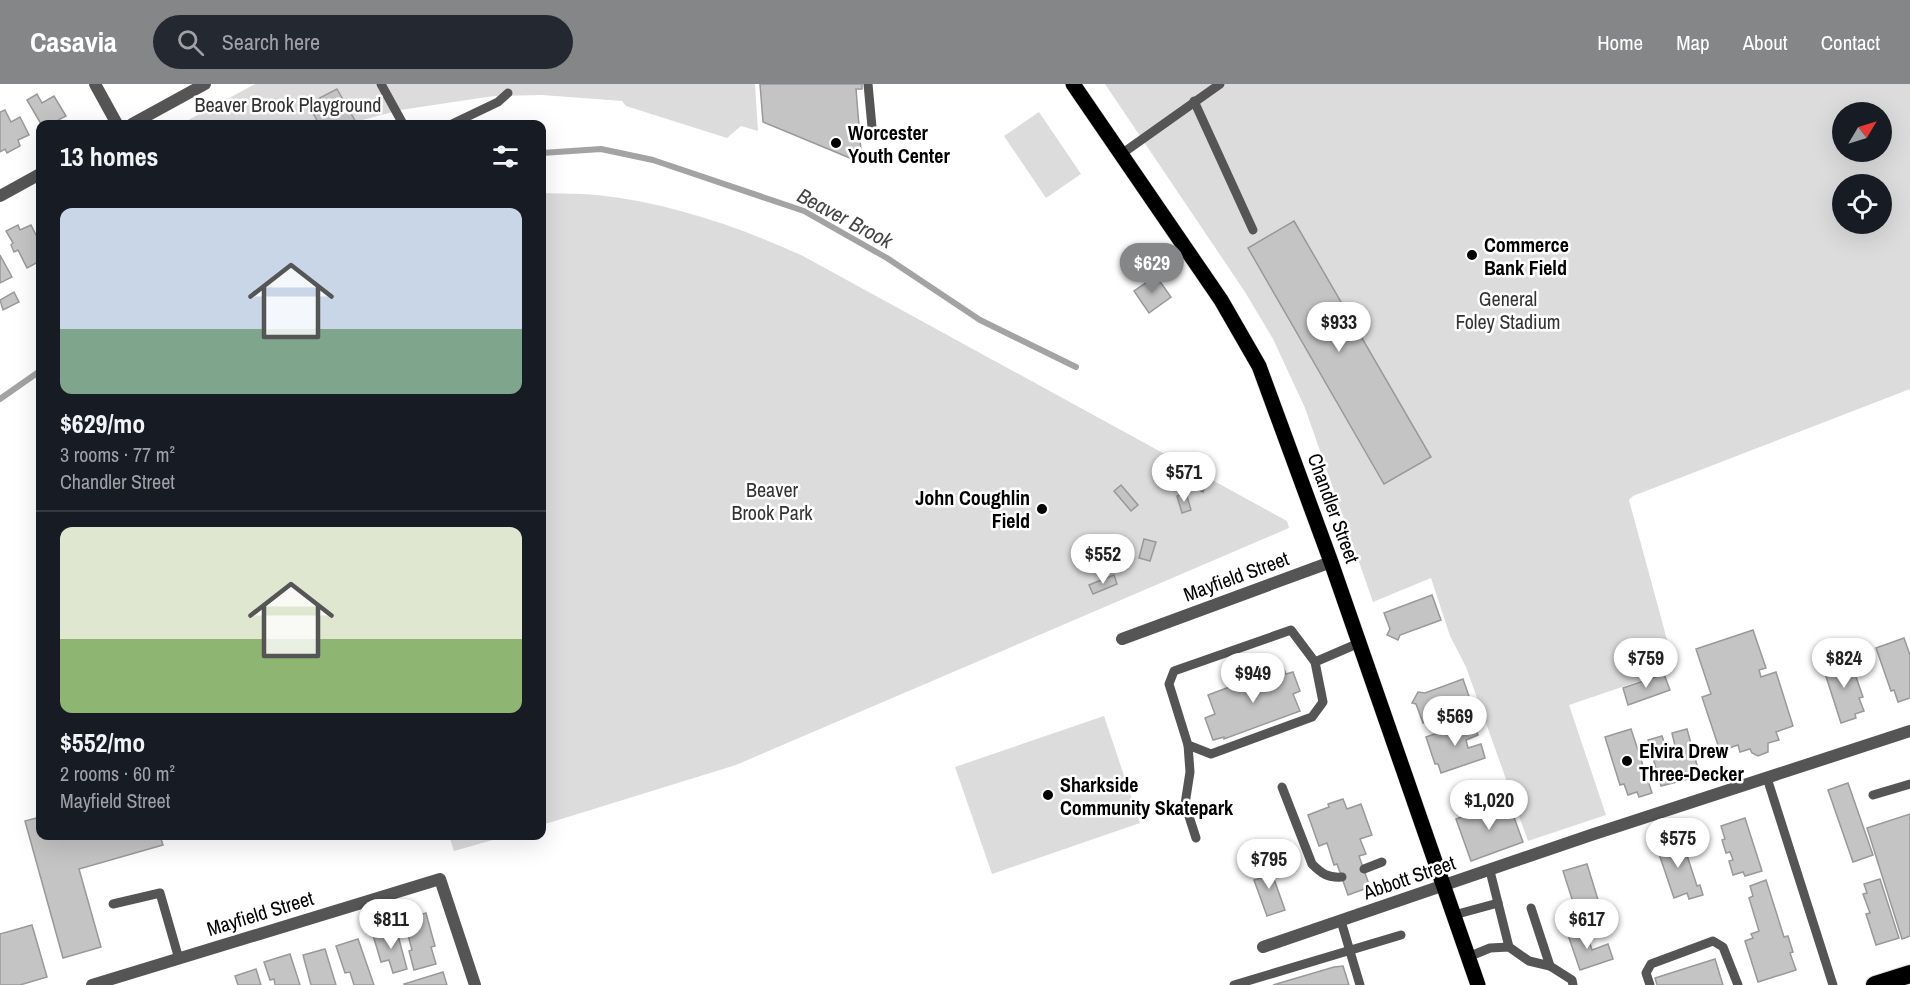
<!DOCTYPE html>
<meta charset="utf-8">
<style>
body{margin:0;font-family:"Archivo Narrow",sans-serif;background:#242831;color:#f1f3f6;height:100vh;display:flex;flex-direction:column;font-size:22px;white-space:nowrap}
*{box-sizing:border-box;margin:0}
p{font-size:20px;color:#9ea1a6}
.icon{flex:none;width:33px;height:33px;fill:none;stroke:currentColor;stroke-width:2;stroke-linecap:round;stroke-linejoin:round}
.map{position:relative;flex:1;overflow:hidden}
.sheet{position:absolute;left:36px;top:36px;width:510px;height:720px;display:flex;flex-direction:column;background:#171b24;border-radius:12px;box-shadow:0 6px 24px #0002}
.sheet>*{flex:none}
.needle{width:39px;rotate:52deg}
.fabs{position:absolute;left:1832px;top:18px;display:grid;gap:12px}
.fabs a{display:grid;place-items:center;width:60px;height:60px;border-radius:50%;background:#171b24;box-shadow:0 6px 24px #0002;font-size:30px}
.price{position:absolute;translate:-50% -51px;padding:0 14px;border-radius:21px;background:#fff;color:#222;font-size:20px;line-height:39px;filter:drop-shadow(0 2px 3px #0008)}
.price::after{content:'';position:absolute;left:50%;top:36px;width:18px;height:14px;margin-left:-9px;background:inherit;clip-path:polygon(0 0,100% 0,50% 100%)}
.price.on{background:#858687;color:#fff}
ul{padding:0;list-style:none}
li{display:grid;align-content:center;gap:12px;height:318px;padding:0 24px}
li+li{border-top:2px solid #363941}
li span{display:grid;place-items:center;height:186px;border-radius:12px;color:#555}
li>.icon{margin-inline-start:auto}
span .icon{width:108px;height:108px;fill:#fffc;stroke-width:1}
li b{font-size:26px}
h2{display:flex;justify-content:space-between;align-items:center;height:72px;padding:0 24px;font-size:26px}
header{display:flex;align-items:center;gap:36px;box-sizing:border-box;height:84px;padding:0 30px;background:#858687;color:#fff}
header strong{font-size:28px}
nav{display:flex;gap:33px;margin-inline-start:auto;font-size:21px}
.search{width:420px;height:54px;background:#242831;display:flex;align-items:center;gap:15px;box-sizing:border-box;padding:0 21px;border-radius:33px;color:#9ea1a6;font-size:22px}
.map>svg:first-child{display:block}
.green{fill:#dcdcdc;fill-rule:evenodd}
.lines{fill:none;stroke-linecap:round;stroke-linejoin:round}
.stream{stroke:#a3a3a3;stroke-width:6}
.building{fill:#c4c4c4;stroke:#999;stroke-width:1.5}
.primary-casing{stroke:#dbdbdb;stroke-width:16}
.highway-casing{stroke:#dbdbdb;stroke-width:20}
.lane{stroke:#555;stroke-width:9}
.street{stroke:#555;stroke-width:12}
.primary{stroke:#000;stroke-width:15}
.highway{stroke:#000;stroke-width:18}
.poi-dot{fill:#000;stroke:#fff;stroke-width:2}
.labels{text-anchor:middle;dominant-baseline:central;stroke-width:5;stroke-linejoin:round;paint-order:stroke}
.park-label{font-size:20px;fill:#333;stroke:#fff}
.poi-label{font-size:20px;font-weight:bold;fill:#000;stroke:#fff;text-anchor:start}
.street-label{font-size:20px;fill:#000;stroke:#fff}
.water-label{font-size:21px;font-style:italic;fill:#444;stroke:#fff}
</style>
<header>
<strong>Casavia</strong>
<div class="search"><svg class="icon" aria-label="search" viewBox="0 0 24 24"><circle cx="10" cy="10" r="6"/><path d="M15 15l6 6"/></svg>Search here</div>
<nav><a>Home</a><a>Map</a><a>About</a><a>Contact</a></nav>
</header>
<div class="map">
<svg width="1910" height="901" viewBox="0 0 1910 901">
<rect width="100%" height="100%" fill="#fff"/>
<!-- green -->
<g class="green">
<path d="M255,0H755L758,47L741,42L727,54L626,22L622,17L542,11L494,12L400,26L347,40H181Z"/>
<path d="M1105,0H1910V305L1633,412L1629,416L1675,585L1569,621L1606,731L1528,757L1466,583L1450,552L1431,494L1373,518L1305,324L1273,255L1245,208ZM1842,28H1881V68H1842ZM1842,100H1881V140H1842Z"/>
<path d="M1039,28L1081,90L1046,114L1004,52Z"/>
<path d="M542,109C560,110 579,109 597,111C670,119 737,142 803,172L1287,437L1289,444L736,681L542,741Z"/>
<path d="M1104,632L1140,739L992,790L955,683Z"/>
<path d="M449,752H507L454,767Z"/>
</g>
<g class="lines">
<!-- stream -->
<g class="stream">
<path d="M542,69L601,65L653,76L804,127L887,174L980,236L1076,283"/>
<path d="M0,315L40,287"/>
</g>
</g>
<!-- building -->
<g class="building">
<path d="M760,0H862V5H856L862,79L763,38Z"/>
<path d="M337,5L357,40H319L308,20Z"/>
<path d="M37,10L42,19L54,12L66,32L51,40H41L27,16Z"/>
<path d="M5,26L11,38L20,33L29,51L18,56L20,62L7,69L5,65L0,68V28Z"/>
<path d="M1294,137L1431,373L1384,400L1248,164Z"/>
<path d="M18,141L20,146L31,141L40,159V177L27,184L18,166L14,168L11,161L13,159L6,147Z"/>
<path d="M0,171L12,193L0,199Z"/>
<path d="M1156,192L1171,213L1149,229L1134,207Z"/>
<path d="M14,208L19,218L3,226L0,216Z"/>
<path d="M1191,394L1206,401L1203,408L1188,401Z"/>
<path d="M1121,401L1138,421L1131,427L1114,407Z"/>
<path d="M1186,409L1191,426L1182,429L1177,412Z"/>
<path d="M1144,455L1156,458L1150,477L1139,474Z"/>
<path d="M1114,491L1117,500L1093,510L1089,501Z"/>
<path d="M1432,511L1441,536L1400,551L1398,556L1387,551L1390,545L1384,529Z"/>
<path d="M1753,546L1766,584L1759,586L1761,593L1776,588L1793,642L1776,648L1779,656L1768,659V668L1758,672L1752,669L1750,665L1740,668L1738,661L1720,667L1702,613L1711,610L1696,565Z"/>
<path d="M1904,554L1910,571V614L1898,618L1894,606L1891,607L1876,564Z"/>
<path d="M1845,572L1851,591L1855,590L1863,613L1859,614L1864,627L1855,630L1856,634L1841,639L1822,580Z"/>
<path d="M1283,583L1286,590L1293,588L1300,607L1293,610L1300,627L1224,655V653L1213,656L1205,634L1215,630L1208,611Z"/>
<path d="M1664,590L1670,606L1628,621L1623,604Z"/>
<path d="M1463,595L1472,621L1423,639L1416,620L1412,619L1418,608L1425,609Z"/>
<path d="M1473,637L1478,651L1466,656L1468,664L1481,660L1485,674L1441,689L1438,680H1435L1426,653Z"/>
<path d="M1631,645L1652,709L1639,713L1637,708L1628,711L1624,700L1620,701L1605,653Z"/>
<path d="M1687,645L1700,692L1661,702L1648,656L1662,652L1666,664L1675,662L1672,649Z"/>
<path d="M1848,699L1873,771L1853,778L1828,706Z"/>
<path d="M1343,715L1347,725L1361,720L1372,751L1360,755L1366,770L1359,772L1370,803L1348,811L1337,780L1334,781L1327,759L1319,762L1308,731L1329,723L1328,720Z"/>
<path d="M1508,717L1523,758L1471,777L1456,735Z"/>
<path d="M1910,730V852L1902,855L1867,744Z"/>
<path d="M40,733V752H160L163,761L79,785L101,863L63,874L25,737Z"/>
<path d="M1745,734L1762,787L1745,792L1743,788L1733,791L1729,777L1733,776L1730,768L1726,769L1722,756L1725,755L1721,742Z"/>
<path d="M1681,753L1697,802L1700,801L1703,811L1689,815L1687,809L1674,814L1656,761Z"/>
<path d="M1270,778L1276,794L1274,795L1285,826L1267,832L1254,796L1261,794L1257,782Z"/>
<path d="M1587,780L1599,819L1590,822L1592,830L1568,838L1563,821L1573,818L1563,787Z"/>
<path d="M1880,795L1899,854L1876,861L1866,830L1870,829L1863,810L1867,809L1864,800Z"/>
<path d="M1766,796L1784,853L1788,852L1793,868L1790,869L1796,886L1758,898L1745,857L1753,854L1751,850L1759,847L1749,814L1753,812L1750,802Z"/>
<path d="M426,829L435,862L431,863L436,880L414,886L409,867L412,866L404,836Z"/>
<path d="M32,841L47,893L20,901H0V849V850Z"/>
<path d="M1584,842L1592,866L1608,860L1613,875L1580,886L1567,848Z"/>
<path d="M396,844L407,885L393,889L389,876L381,878L373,851Z"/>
<path d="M358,855L374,901H354L350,888L345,889L336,862Z"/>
<path d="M325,865L336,901H311L303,871Z"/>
<path d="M290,870L300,901H275L274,895L270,896L264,878Z"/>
<path d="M1715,875L1723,901H1657L1655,894Z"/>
<path d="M1343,882L1349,901H1273L1334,883Z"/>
<path d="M256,885L261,901H238L235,892Z"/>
<path d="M443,888L447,901H405L404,900Z"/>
</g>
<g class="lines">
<defs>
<path id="primary" d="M1073,0L1221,216L1259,282L1331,478L1478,901"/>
<path id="highway" d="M1875,901L1910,890"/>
</defs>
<!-- primary casing -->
<use href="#primary" class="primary-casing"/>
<!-- highway casing -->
<use href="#highway" class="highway-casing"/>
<!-- lane -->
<g class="lane">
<path d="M381,0L403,40"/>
<path d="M868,0L872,43"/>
<path d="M1194,17L1253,146"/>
<path d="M452,40L498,18L508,9"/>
<path d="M1120,71L1220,0"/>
<path d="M1291,546L1315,578L1323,618L1312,633L1211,670L1188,661L1169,600L1174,587Z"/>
<path d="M1315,578L1359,559"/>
<path d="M1188,661L1190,688L1185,720L1196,754"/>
<path d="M1767,694L1833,901"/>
<path d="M1282,703L1312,780C1322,790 1328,794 1342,793"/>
<path d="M1873,711L1910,700"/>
<path d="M1364,785L1382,778"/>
<path d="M1490,787L1509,863"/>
<path d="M113,820L160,809L179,875"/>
<path d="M1531,824L1550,882"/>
<path d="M1454,831L1498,819"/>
<path d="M1341,837L1360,901"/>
<path d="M1468,873L1490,864L1509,863L1529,877L1550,882L1572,896L1573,901"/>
<path d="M1234,901L1401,851"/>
<path d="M1650,901L1646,889L1651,880L1713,857L1723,863L1738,901"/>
</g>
<!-- street -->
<g class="street">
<path d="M95,0L117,40"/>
<path d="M132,40L205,0"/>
<path d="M0,112L40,90"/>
<path d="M1122,555L1331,478"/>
<path d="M1263,863L1591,751L1910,647"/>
<path d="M92,901L440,795L475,901"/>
</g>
<!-- primary -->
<use href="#primary" class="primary"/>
<!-- highway -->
<use href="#highway" class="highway"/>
</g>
<!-- markers -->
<g class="poi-dot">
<circle cx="836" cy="59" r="6"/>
<circle cx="1472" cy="171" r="6"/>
<circle cx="1042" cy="425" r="6"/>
<circle cx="1627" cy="677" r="6"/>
<circle cx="1048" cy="711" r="6"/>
</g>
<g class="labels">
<!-- park labels -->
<g class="park-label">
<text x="288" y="20">Beaver Brook Playground</text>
<text x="1508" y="214">General<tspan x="1508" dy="23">Foley Stadium</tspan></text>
<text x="772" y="405">Beaver<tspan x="772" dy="23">Brook Park</tspan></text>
</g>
<!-- poi labels -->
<g class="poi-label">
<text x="848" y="48">Worcester<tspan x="848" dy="23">Youth Center</tspan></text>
<text x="1484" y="160">Commerce<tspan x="1484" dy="23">Bank Field</tspan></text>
<text x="1030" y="413" text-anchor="end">John Coughlin<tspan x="1030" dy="23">Field</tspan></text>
<text x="1639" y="666">Elvira Drew<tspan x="1639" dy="23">Three-Decker</tspan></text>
<text x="1060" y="700">Sharkside<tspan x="1060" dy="23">Community Skatepark</tspan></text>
</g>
<!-- street labels -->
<g class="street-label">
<text transform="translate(1334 424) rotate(70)">Chandler Street</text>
<text transform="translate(1236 492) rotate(-20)">Mayfield Street</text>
<text transform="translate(1409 793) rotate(-19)">Abbott Street</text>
<text transform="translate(260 829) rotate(-17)">Mayfield Street</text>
</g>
<!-- water labels -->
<g class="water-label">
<text transform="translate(845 134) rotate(28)">Beaver Brook</text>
</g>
</g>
</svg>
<div class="fabs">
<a><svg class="needle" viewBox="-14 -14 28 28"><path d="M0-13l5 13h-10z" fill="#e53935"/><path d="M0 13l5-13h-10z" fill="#9ea1a6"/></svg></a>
<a><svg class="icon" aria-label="locate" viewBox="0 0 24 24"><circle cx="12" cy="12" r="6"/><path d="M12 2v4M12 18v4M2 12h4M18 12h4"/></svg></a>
</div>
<b class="price on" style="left:1152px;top:210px">$629</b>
<b class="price" style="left:1339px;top:269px">$933</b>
<b class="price" style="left:1184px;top:419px">$571</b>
<b class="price" style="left:1103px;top:501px">$552</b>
<b class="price" style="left:1646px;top:605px">$759</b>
<b class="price" style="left:1844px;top:605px">$824</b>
<b class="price" style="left:1253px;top:620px">$949</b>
<b class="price" style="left:1455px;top:663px">$569</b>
<b class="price" style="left:1489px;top:747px">$1,020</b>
<b class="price" style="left:1678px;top:785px">$575</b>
<b class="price" style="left:1269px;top:806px">$795</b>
<b class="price" style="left:391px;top:866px">$811</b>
<b class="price" style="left:1587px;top:866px">$617</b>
<section class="sheet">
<h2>13 homes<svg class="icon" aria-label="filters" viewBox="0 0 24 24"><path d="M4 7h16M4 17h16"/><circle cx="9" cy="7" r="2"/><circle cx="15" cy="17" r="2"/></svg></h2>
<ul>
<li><span style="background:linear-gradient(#c9d6e8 65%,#7fa58c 0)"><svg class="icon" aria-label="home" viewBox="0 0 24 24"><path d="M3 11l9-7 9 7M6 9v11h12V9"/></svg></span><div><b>$629/mo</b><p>3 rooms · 77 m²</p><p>Chandler Street</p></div></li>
<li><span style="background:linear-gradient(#dfe7d0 60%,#8fb573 0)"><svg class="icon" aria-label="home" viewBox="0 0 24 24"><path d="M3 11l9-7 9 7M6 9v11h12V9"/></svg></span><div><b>$552/mo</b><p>2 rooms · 60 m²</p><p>Mayfield Street</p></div></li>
</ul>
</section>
</div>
